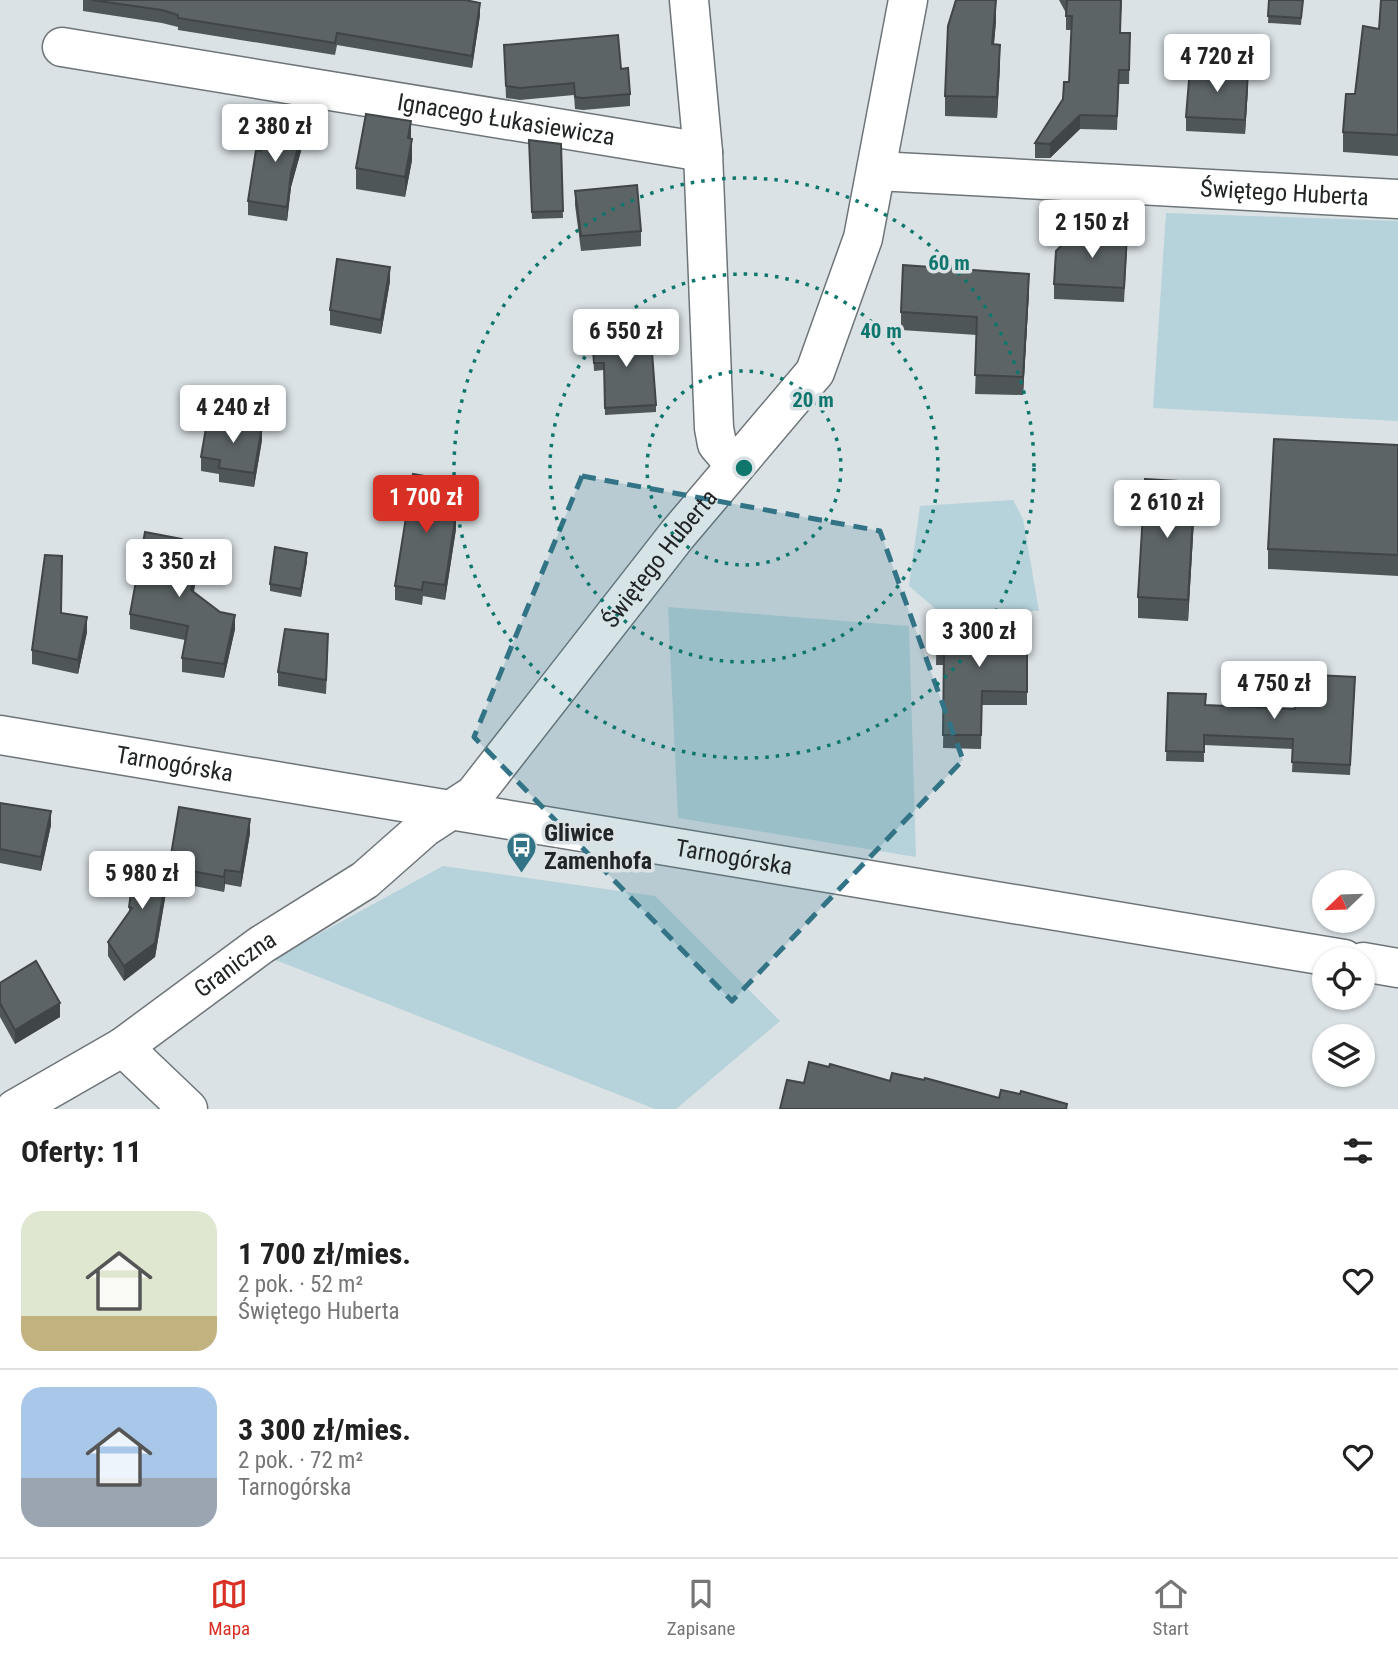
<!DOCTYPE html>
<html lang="pl">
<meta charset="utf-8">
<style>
body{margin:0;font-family:"Roboto Condensed",sans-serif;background:#f2f2f2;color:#222;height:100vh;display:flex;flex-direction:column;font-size:26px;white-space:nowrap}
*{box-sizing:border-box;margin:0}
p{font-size:23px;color:#767676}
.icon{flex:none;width:38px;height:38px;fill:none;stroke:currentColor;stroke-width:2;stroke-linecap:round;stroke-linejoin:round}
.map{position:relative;height:1109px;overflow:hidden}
.side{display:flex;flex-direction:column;background:#fff;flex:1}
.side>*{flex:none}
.needle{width:46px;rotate:247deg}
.tools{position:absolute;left:1312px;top:870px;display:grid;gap:14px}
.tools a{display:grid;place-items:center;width:63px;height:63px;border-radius:50%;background:#fff;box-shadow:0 2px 5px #0004;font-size:35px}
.price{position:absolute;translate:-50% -60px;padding:0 16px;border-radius:7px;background:#fff;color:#222;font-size:23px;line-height:46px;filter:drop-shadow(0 2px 4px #0008)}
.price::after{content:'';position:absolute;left:50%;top:42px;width:21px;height:16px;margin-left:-10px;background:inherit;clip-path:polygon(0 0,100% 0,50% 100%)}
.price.on{background:#d93025;color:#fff}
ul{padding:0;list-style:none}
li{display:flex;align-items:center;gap:21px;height:175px;padding:0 21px}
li+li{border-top:2px solid #e0e0e0}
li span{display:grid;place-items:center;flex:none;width:196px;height:140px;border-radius:21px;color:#555}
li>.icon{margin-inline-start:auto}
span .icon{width:84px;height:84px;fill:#fffc;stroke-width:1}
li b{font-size:30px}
h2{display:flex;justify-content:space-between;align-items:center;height:84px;padding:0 21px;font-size:30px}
.dock{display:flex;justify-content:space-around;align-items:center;height:98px;border-top:2px solid #e0e0e0;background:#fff;font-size:19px;color:#767676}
.dock a{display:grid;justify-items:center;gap:4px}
.dock .on{color:#d93025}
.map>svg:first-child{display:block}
.green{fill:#b6d2da}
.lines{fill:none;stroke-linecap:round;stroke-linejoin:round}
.minor-casing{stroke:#6e7578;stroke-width:41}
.major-casing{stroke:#6e7578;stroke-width:41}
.minor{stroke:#fff;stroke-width:38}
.major{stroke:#fff;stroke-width:38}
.wall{fill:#4f5658}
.shaded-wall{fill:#404647}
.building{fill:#5c6466;stroke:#404647;stroke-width:2}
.marked{fill:#327486;fill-opacity:0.2;stroke:#327486;stroke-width:5;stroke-dasharray:14 9;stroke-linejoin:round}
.ring{fill:none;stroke:#0f766e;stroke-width:3.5;stroke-dasharray:3.5 7}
.labels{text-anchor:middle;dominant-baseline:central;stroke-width:7;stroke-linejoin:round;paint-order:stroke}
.street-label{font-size:24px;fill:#222526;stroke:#dae2e5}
.poi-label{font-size:24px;font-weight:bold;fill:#222526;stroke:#dae2e5;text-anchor:start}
.centre{fill:#0f766e;stroke:#dae2e5;stroke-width:3.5}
.ring-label{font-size:21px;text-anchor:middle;font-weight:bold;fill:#0f766e;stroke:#dae2e5;stroke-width:7;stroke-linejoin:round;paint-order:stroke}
</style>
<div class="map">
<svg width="1398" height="1109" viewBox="0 0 1398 1109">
<rect width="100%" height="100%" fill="#dae2e5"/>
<!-- green -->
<g class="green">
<path d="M1166,213L1398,221V421L1153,408Z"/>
<path d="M1013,500L1023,519L1039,611H938L909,586L920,506Z"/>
<path d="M668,607L909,626L916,857L678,818Z"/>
<path d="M443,866L655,896L780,1021L676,1109H655L273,959Z"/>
</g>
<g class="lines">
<defs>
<g id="minor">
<path d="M689,0L703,152L714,428L717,444L734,464"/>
<path id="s1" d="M62,47L703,152"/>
<path id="s2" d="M877,171L1398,199"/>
<path d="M123,1047L188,1109"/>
<path id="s3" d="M15,1109L123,1047L261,945L365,880L425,827L474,795L677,535L815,372L863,238L908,0"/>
</g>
<g id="major">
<path id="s4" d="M0,735L1344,959"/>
<path d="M1363,962L1398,968"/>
</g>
</defs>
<!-- minor casing -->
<use href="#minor" class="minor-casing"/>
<!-- major casing -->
<use href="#major" class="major-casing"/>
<!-- minor -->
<use href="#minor" class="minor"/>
<!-- major -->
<use href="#major" class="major"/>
</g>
<!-- wall -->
<g class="wall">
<path d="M83,0H465L480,15L472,68L337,45L335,55L178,30V27L162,23L83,11Z"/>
<path d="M955,0H996V21L994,44L1000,65L997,118L945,116V96Z"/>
<path d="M1059,0H1122L1120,33H1130L1129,84H1119L1117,130L1080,129L1050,158H1035V143L1063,99L1069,82L1071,30H1066V13Z"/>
<path d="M1269,0H1303L1301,25L1268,23Z"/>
<path d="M1398,0V156L1343,152V132L1355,94L1379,29Z"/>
<path d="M504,45L621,69L630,94V106L583,110L575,109L574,95L520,100L506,98Z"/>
<path d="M1248,87L1245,134L1186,131V117Z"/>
<path d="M411,139L412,160L405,197L356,189V168Z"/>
<path d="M304,140L291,187L287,221L248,215V201L261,151Z"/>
<path d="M529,140L561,144L563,218L532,219Z"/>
<path d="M575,191L641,231V246L581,251L575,205Z"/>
<path d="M1127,249L1124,302L1054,299V284Z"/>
<path d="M390,281L381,334L330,325V310Z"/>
<path d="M1029,292L1023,395L975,394L977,335L901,330V312Z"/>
<path d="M592,335L648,353L656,405V412L605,415L604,370L594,371Z"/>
<path d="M262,440L254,487L219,482V474L201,471V457Z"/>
<path d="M1398,445V576L1268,569V549Z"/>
<path d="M448,494L445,513L456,529L445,600L423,596L422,605L395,600V586Z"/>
<path d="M1195,502L1188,621L1138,618V597Z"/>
<path d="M182,550L198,568L194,592L235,629L224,678L182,672V658L185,640L130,629V614Z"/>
<path d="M307,561L301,597L270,591V584Z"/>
<path d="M61,613L87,632L78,674L32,664V650Z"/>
<path d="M937,622L1027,623V705H982L981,749L943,748L944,665H936Z"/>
<path d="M328,648L326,694L278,686V672Z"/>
<path d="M1355,687L1350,775L1292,772L1293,749L1204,745V762L1166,761L1168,693L1206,705L1295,709Z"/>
<path d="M0,803L51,825L41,871L0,863Z"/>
<path d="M250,833L241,887L225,884L224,892L169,881V875L155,957L124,981L108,956V942L129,913V907L170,861Z"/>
<path d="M0,983L60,1017L15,1044L0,1017Z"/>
</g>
<!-- shaded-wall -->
<g class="shaded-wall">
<path d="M996,0V21L992,65V44Z"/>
<path d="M480,3V15L472,68V56Z"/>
<path d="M1000,45V65L997,118V97Z"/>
<path d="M1248,72V87L1245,134V120Z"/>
<path d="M1080,115V129L1050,158V144Z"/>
<path d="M411,121V142L408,138Z"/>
<path d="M304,126V140L291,187L287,221V207L291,173Z"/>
<path d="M412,139V160L405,197V177Z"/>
<path d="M390,267V281L381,334V320Z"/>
<path d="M1029,274V292L1023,395V377Z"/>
<path d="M262,426V440L254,487V473Z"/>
<path d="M448,480V494L442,526V512Z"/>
<path d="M1195,482V502L1188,621V600Z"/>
<path d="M456,514V529L445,600V585Z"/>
<path d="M307,553V561L301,597V589Z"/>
<path d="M198,554V568L191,605V590Z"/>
<path d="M235,615V629L224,678V664Z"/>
<path d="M87,617V632L78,674V660Z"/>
<path d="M51,811V825L41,871V857Z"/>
<path d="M250,819V833L241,887V872Z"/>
<path d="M170,855L169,875L155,957L124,981V966Z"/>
<path d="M225,870V884L224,892V877Z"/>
<path d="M60,1003V1017L15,1044V1030Z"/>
</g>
<!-- building -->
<g class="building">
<path d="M91,0H465L480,3L472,56L337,33L335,43L178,18V15L162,10Z"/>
<path d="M956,0H996L992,44L1000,45L997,97L945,96L948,26Z"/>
<path d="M1067,0H1121L1120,33H1130L1129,70H1119L1117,116L1080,115L1050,144L1035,143L1063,99L1064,82H1069L1072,16H1066Z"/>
<path d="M1269,0H1303L1301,18L1268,16Z"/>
<path d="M1381,0H1398V135L1343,132L1346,94H1355L1363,26L1379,29Z"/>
<path d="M618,35L621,69L628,68L630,94L583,98L575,97L574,83L520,88L506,86L504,45Z"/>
<path d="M1190,68L1248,72L1245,120L1186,117Z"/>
<path d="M366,114L411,121L408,138L412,139L405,177L356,168Z"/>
<path d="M266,120L304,126L291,173L287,207L248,201L256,150L261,151Z"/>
<path d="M529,140L561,144L563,211L532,212Z"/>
<path d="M637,185L641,231L581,236L575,191Z"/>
<path d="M1067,230L1127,235L1124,288L1054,284L1056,251L1067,240Z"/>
<path d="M337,259L390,267L381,320L330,310Z"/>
<path d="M903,265L1029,274L1023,377L975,375L977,317L901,312Z"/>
<path d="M647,332L648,353L652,352L656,405L605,408L604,363H594L592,335Z"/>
<path d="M226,420L262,426L254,473L219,468L220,460L201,457L207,422L225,424Z"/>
<path d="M1274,439L1398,445V555L1268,549Z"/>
<path d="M413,474L448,480L442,512L456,514L445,585L423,582L422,590L395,586Z"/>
<path d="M1145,479L1195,482L1188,600L1138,597Z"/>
<path d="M145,532L182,539L180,550L198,554L191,590L220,612L235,615L224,664L182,658L188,626L130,614Z"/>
<path d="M275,547L307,553L301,589L270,584Z"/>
<path d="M45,555L62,556L61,613L87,617L78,660L32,650Z"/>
<path d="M937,622L1027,623V692L982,691L981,735H943L944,651H936Z"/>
<path d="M285,629L328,634L326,680L278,672Z"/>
<path d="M1296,674L1355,677L1350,765L1292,762L1293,739L1204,735V752L1166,751L1168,693L1206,694L1205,705L1295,709Z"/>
<path d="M0,803L51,811L41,857L0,849Z"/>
<path d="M179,807L250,819L241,872L225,870L224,877L169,867Z"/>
<path d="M170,855L155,943L124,966L108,942L132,908L129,907L136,858L165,862Z"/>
<path d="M36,961L60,1003L15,1030L0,1003V983Z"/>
<path d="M809,1062L829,1067L830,1064L890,1081L892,1073L924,1080L925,1078L999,1098L1001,1090L1020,1094L1021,1091L1067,1104L1066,1109H780L787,1080L804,1083Z"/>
</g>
<!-- marked area -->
<path class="marked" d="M582,476L880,531L963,760L732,1001L474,737Z"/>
<!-- distance rings -->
<g class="ring">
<circle cx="744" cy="468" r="97"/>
<circle cx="744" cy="468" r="194"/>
<circle cx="744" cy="468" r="290"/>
</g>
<!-- icons -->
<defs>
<symbol id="bus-pin" viewBox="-11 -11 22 30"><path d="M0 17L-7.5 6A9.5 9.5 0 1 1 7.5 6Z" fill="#327486" stroke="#dae2e5"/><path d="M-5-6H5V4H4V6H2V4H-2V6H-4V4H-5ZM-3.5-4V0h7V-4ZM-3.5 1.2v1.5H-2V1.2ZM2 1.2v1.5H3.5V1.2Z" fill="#fff"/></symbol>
</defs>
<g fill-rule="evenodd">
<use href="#bus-pin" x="504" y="830" width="35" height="47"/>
</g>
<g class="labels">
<!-- street labels -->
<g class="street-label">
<text stroke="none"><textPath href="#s1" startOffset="450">Ignacego Łukasiewicza</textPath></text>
<text stroke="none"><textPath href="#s2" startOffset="408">Świętego Huberta</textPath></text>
<text stroke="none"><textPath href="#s3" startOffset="858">Świętego Huberta</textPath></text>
<text stroke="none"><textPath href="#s4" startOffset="177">Tarnogórska</textPath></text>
<text stroke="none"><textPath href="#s4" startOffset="744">Tarnogórska</textPath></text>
<text stroke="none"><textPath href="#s3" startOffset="264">Graniczna</textPath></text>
</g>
<!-- poi labels -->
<g class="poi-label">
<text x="544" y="833">Gliwice<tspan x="544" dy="28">Zamenhofa</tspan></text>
</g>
</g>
<circle cx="744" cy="468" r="10" class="centre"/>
<g class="ring-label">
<text x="949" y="270">60 m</text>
<text x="881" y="338">40 m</text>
<text x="813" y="407">20 m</text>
</g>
</svg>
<div class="tools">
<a><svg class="needle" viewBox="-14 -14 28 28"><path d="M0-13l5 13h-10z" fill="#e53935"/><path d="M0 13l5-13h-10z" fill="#767676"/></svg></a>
<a><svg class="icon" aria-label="locate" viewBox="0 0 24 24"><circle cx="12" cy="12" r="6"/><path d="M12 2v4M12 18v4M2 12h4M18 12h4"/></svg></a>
<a><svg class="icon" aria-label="layers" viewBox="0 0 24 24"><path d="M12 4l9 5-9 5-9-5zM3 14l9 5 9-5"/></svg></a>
</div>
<b class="price" style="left:1217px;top:94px">4 720 zł</b>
<b class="price" style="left:275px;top:164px">2 380 zł</b>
<b class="price" style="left:1092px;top:260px">2 150 zł</b>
<b class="price" style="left:626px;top:369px">6 550 zł</b>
<b class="price" style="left:233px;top:445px">4 240 zł</b>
<b class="price on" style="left:426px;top:535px">1 700 zł</b>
<b class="price" style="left:1167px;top:540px">2 610 zł</b>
<b class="price" style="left:179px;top:599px">3 350 zł</b>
<b class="price" style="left:979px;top:669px">3 300 zł</b>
<b class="price" style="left:1274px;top:721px">4 750 zł</b>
<b class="price" style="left:142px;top:911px">5 980 zł</b>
</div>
<section class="side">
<h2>Oferty: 11<svg class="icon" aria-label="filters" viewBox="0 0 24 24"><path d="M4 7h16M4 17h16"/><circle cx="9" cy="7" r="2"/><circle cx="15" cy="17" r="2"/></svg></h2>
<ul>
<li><span style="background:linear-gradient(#dfe7d0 75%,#c2b280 0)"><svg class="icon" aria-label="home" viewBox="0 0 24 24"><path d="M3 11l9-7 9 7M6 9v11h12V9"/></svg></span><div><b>1 700 zł/mies.</b><p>2 pok. · 52 m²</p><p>Świętego Huberta</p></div><svg class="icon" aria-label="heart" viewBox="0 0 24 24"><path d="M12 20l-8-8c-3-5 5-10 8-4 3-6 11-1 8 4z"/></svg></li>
<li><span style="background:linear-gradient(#a9c7e8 65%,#9aa5b1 0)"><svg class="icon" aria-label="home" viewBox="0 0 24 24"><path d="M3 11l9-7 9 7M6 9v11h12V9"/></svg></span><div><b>3 300 zł/mies.</b><p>2 pok. · 72 m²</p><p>Tarnogórska</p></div><svg class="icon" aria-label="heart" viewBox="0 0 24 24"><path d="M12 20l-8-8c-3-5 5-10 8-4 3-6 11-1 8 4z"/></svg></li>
</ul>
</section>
<nav class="dock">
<a class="on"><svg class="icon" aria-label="map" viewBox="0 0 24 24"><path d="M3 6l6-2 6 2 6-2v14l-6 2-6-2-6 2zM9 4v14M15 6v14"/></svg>Mapa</a>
<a><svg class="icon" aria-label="saved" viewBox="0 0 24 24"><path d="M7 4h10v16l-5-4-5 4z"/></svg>Zapisane</a>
<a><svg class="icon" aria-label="home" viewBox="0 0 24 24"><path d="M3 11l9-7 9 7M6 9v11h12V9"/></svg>Start</a>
</nav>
